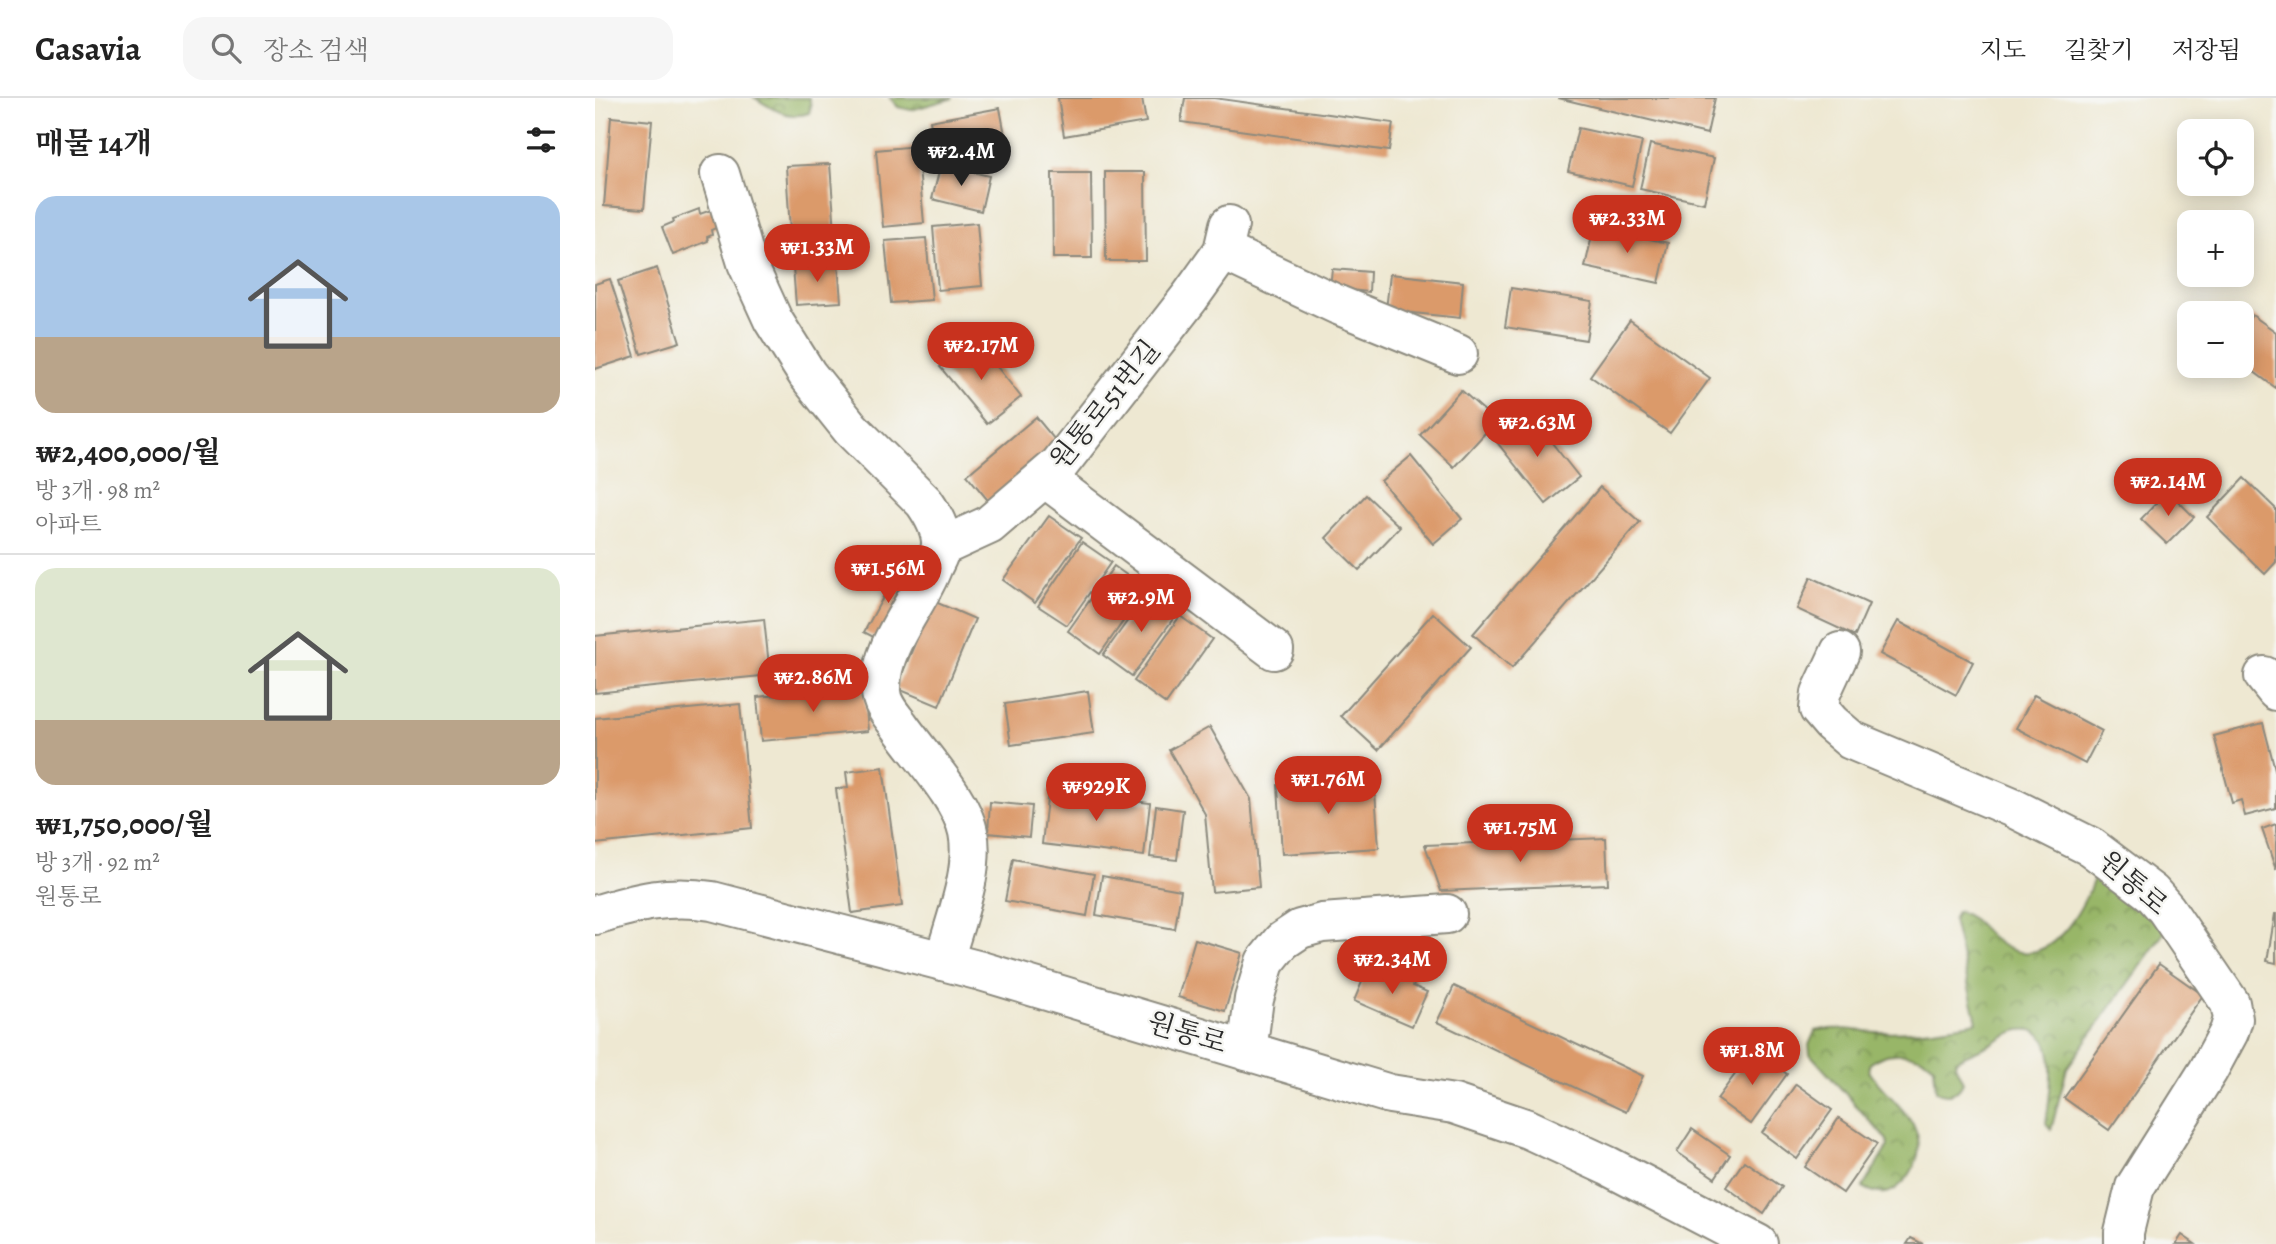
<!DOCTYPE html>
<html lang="ko">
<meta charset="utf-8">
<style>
body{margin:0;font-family:Alegreya,"Noto Serif KR",serif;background:#f6f6f6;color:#222;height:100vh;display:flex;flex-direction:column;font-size:26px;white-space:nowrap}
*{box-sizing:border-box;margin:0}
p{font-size:23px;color:#767676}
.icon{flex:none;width:38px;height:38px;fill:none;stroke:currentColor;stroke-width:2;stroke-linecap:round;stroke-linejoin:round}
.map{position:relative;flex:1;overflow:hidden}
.drawer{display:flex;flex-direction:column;background:#fff;width:595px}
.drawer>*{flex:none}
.controls{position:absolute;left:1582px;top:21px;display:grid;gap:14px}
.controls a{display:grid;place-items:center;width:77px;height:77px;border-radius:14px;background:#fff;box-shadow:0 4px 18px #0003;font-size:35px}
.price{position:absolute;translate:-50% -60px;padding:0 16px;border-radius:24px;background:#c8321e;color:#fff;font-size:23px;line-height:46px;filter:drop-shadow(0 2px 4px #0008)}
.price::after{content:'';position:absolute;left:50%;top:42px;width:21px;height:16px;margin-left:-10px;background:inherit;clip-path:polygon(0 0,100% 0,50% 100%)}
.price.current{background:#222;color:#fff}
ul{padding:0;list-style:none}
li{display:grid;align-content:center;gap:14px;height:371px;padding:0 35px}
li+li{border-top:2px solid #e0e0e0}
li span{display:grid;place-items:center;height:217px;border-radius:21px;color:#555}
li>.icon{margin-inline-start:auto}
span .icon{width:126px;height:126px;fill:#fffc;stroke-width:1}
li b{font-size:30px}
h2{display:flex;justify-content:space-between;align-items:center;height:84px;padding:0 35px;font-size:30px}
header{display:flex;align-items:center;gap:42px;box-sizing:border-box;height:98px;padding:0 35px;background:#fff;border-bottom:2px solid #e0e0e0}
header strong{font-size:33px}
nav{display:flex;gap:38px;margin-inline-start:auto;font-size:24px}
.search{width:490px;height:63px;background:#f6f6f6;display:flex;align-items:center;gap:18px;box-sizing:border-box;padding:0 24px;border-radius:21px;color:#767676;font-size:26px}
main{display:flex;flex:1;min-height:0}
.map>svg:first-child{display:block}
.forest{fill:url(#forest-crowns);stroke:#62704a;stroke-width:2}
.building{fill:#db9a6b}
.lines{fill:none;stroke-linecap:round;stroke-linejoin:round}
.minor-casing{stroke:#8c8a7e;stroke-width:42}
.minor{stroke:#fff;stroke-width:38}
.labels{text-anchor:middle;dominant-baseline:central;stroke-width:5;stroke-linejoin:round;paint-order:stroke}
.street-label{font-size:28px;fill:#2b2b2b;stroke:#f6f6f2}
</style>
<header>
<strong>Casavia</strong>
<div class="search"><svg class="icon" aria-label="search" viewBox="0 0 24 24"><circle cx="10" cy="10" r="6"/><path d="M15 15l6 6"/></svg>장소 검색</div>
<nav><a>지도</a><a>길찾기</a><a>저장됨</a></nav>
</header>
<main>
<section class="drawer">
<h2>매물 14개<svg class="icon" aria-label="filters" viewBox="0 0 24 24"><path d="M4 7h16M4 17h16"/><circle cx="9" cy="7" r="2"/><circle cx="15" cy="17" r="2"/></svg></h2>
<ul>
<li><span style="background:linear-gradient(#a9c7e8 65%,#b9a48a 0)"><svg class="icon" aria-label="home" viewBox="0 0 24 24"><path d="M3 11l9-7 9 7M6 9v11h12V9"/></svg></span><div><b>₩2,400,000/월</b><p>방 3개 · 98 m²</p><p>아파트</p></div></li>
<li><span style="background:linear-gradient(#dfe7d0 70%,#b9a48a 0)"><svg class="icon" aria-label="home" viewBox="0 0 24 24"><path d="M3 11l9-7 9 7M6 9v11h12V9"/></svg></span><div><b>₩1,750,000/월</b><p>방 3개 · 92 m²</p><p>원통로</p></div></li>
</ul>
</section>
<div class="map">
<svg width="1681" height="1146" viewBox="0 0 1681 1146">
<defs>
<pattern id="forest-crowns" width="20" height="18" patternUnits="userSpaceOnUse" patternTransform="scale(1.75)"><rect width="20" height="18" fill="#98b668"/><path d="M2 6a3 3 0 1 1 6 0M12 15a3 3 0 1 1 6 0" fill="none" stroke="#7c9456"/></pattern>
</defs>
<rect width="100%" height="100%" fill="#f6f6f2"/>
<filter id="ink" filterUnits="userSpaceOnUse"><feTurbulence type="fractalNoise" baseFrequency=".0143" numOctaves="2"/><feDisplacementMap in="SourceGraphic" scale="14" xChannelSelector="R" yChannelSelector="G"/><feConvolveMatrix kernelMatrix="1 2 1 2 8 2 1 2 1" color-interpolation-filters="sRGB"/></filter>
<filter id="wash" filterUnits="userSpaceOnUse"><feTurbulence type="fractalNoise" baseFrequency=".00686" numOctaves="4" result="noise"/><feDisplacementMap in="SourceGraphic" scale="28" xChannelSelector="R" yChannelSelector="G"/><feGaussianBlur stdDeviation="1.57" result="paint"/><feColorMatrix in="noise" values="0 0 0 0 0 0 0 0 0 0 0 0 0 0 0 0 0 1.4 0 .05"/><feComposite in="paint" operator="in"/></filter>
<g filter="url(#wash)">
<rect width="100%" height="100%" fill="#eee8d2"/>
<!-- forest -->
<g class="forest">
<path d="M160,0H214L216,8L214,15C193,22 178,11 160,0Z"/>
<path d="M295,0H358L316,12L303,9Z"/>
<path d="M1502,772L1571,832L1472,970L1456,1032L1451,1025C1454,1000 1470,925 1425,932C1414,934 1405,941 1395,946C1384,952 1372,956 1361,962L1360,967L1368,984C1365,996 1351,999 1341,993L1339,968C1324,954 1289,950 1274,967V973C1292,1002 1333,1022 1322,1061C1318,1073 1313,1081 1304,1088C1292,1099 1281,1096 1268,1089L1293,1048L1292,1042L1215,956L1214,947L1220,933C1243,927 1268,935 1291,934C1321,934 1352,930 1382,924L1358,822L1362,813C1385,820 1387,835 1405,846C1455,878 1489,810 1502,772Z"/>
</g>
<g id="blocks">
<!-- building -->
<g class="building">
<path d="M463,0H547L551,24L469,38Z"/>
<path d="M590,0H619L798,25L794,53L586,24Z"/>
<path d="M963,0H1120L1112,36Z"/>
<path d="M405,10L412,48L342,60L335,23Z"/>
<path d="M16,19L57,23L49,111L9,108Z"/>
<path d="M983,30L1047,44L1037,88L973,73Z"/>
<path d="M1055,46L1119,60L1109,105L1045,91Z"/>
<path d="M322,48L329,125L288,129L281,52Z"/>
<path d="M235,66L241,147L196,149L191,68Z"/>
<path d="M346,66L394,78L386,113L337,101Z"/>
<path d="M510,74H550L551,163H511Z"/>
<path d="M457,75H496L497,160H458Z"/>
<path d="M104,111L105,116L119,111L125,128L116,132L117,137L112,139L113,143L78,157L67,129L79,124L78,121Z"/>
<path d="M382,125L387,188L343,192L338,129Z"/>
<path d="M999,129L1073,145L1064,185L990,169Z"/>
<path d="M331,140L337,202L296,205L290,143Z"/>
<path d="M243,165L246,204L201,207L198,169Z"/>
<path d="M62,170L85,244L46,256L23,183Z"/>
<path d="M737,171L775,174L774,194L735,190Z"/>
<path d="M795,176L868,184L865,220L791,212Z"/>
<path d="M15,181L40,258L0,271V186Z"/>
<path d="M916,190L997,203L991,242L910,229Z"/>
<path d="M1657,217L1681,234V290L1647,265V232Z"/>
<path d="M1035,222L1115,280L1075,335L995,278Z"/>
<path d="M380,241L426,299L392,326L345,269Z"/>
<path d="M866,292L901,323L859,369L825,337Z"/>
<path d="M934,316L984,379L951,406L901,343Z"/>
<path d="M441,319L465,348L396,406L372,377Z"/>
<path d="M816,358L867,421L838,446L786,383Z"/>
<path d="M1649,380L1681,411V464L1670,476L1612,419Z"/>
<path d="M1005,389L1045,424L917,570L878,536Z"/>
<path d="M1573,393L1599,419L1572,446L1546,421Z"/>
<path d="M771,397L805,429L764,472L731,440Z"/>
<path d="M454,418L486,440L440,505L408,482Z"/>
<path d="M487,444L516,464L472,527L443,508Z"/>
<path d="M519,468L551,491L505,556L473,533Z"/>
<path d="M303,472L318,480L284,542L269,534Z"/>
<path d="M1216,479L1274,506L1260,538L1202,511Z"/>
<path d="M554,493L583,514L537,578L508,557Z"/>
<path d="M338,503L380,521L344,608L301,590Z"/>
<path d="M838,515L876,549L783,652L746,618Z"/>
<path d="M585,518L617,541L571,606L539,583Z"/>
<path d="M169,521L175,577L0,595V538Z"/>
<path d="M1303,523L1378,564L1361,597L1285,556Z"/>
<path d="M269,589L273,633L166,643L162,599Z"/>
<path d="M493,593L499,635L416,647L410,606Z"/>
<path d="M1439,597L1507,633L1490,666L1421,630Z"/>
<path d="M145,606L157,730L0,746V620Z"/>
<path d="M1668,625L1681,675V710L1650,718L1646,702L1637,705L1619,638Z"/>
<path d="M615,629L656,701L664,789L617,794L610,716L574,652Z"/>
<path d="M288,669L307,808L257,815L241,691L253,690L251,674Z"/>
<path d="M779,680L784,750L687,756L683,687Z"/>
<path d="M453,692L555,705L549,758L447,746Z"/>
<path d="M395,704L437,708L434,739L393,735Z"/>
<path d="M561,708L588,712L582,762L555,759Z"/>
<path d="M1681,726V772L1667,731Z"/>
<path d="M1011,740L1013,786L846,793L830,747Z"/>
<path d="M418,761L499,776L492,818L410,803Z"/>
<path d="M507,778L586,792L580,831L501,817Z"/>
<path d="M1680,816H1681V865L1672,863Z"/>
<path d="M600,841L647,855L630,913L583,899Z"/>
<path d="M1564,866L1608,897L1514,1032L1469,1000Z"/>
<path d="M772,872L800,885L805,873L821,880L818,888L832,894L817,928L759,903Z"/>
<path d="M859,888L1048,978L1031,1014L842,924Z"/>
<path d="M1158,952L1192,976L1156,1026L1122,1001Z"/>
<path d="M1201,986L1237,1012L1202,1061L1167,1035Z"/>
<path d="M1244,1020L1282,1046L1248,1095L1210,1069Z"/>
<path d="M1097,1031L1135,1057L1120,1080L1082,1054Z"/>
<path d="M1149,1063L1187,1089L1169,1116L1131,1089Z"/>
<path d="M1587,1137L1600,1146H1581Z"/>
<path d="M1316,1140L1328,1146H1312Z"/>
</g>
</g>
</g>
<g filter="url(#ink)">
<use href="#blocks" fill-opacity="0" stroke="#8c8a7e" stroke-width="2"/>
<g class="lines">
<defs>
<g id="minor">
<path d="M125,76L152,165L178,222L212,276L256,331L329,404C338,417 347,432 346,448C345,455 341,462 338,468C323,508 286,545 286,590C285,604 295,616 304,627C324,656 366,700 373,734C381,773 359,825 349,863"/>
<path d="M628,153L743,207L863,256"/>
<path d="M450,380L679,552"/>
<path d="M346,449L394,427L464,367L595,199L628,153L634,127"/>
<path d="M1245,554L1226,595L1224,611L1236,625L1256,642L1418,710L1496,749L1557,795L1571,811L1635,905L1638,921L1634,934L1613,973L1540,1089L1529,1134V1146"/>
<path d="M1669,578L1681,593"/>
<path d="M0,817C42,804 73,796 117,803L386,873L795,996L859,1006L933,1031L1013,1068L1163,1146"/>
<path d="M652,953L659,901L670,864L687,843L705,831L727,825L852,816"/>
</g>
</defs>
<!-- minor casing -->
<use href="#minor" class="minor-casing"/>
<!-- minor -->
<use href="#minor" class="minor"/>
</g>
</g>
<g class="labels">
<!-- street labels -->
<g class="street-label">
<text transform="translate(510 307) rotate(-51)">원통로51번길</text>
<text transform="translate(1538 785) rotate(41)">원통로</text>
<text transform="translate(592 935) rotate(17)">원통로</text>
</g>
</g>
</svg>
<div class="controls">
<a><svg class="icon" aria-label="locate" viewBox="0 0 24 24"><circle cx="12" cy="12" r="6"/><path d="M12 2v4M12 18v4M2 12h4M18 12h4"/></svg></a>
<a>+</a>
<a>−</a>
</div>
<b class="price current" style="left:366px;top:90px">₩2.4M</b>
<b class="price" style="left:1032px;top:157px">₩2.33M</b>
<b class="price" style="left:222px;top:186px">₩1.33M</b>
<b class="price" style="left:386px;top:284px">₩2.17M</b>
<b class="price" style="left:942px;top:361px">₩2.63M</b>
<b class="price" style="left:1573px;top:420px">₩2.14M</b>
<b class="price" style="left:293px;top:507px">₩1.56M</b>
<b class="price" style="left:546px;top:536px">₩2.9M</b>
<b class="price" style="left:218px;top:616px">₩2.86M</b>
<b class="price" style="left:733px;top:718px">₩1.76M</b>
<b class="price" style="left:501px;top:725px">₩929K</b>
<b class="price" style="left:925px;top:766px">₩1.75M</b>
<b class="price" style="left:797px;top:898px">₩2.34M</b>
<b class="price" style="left:1157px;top:989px">₩1.8M</b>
</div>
</main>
